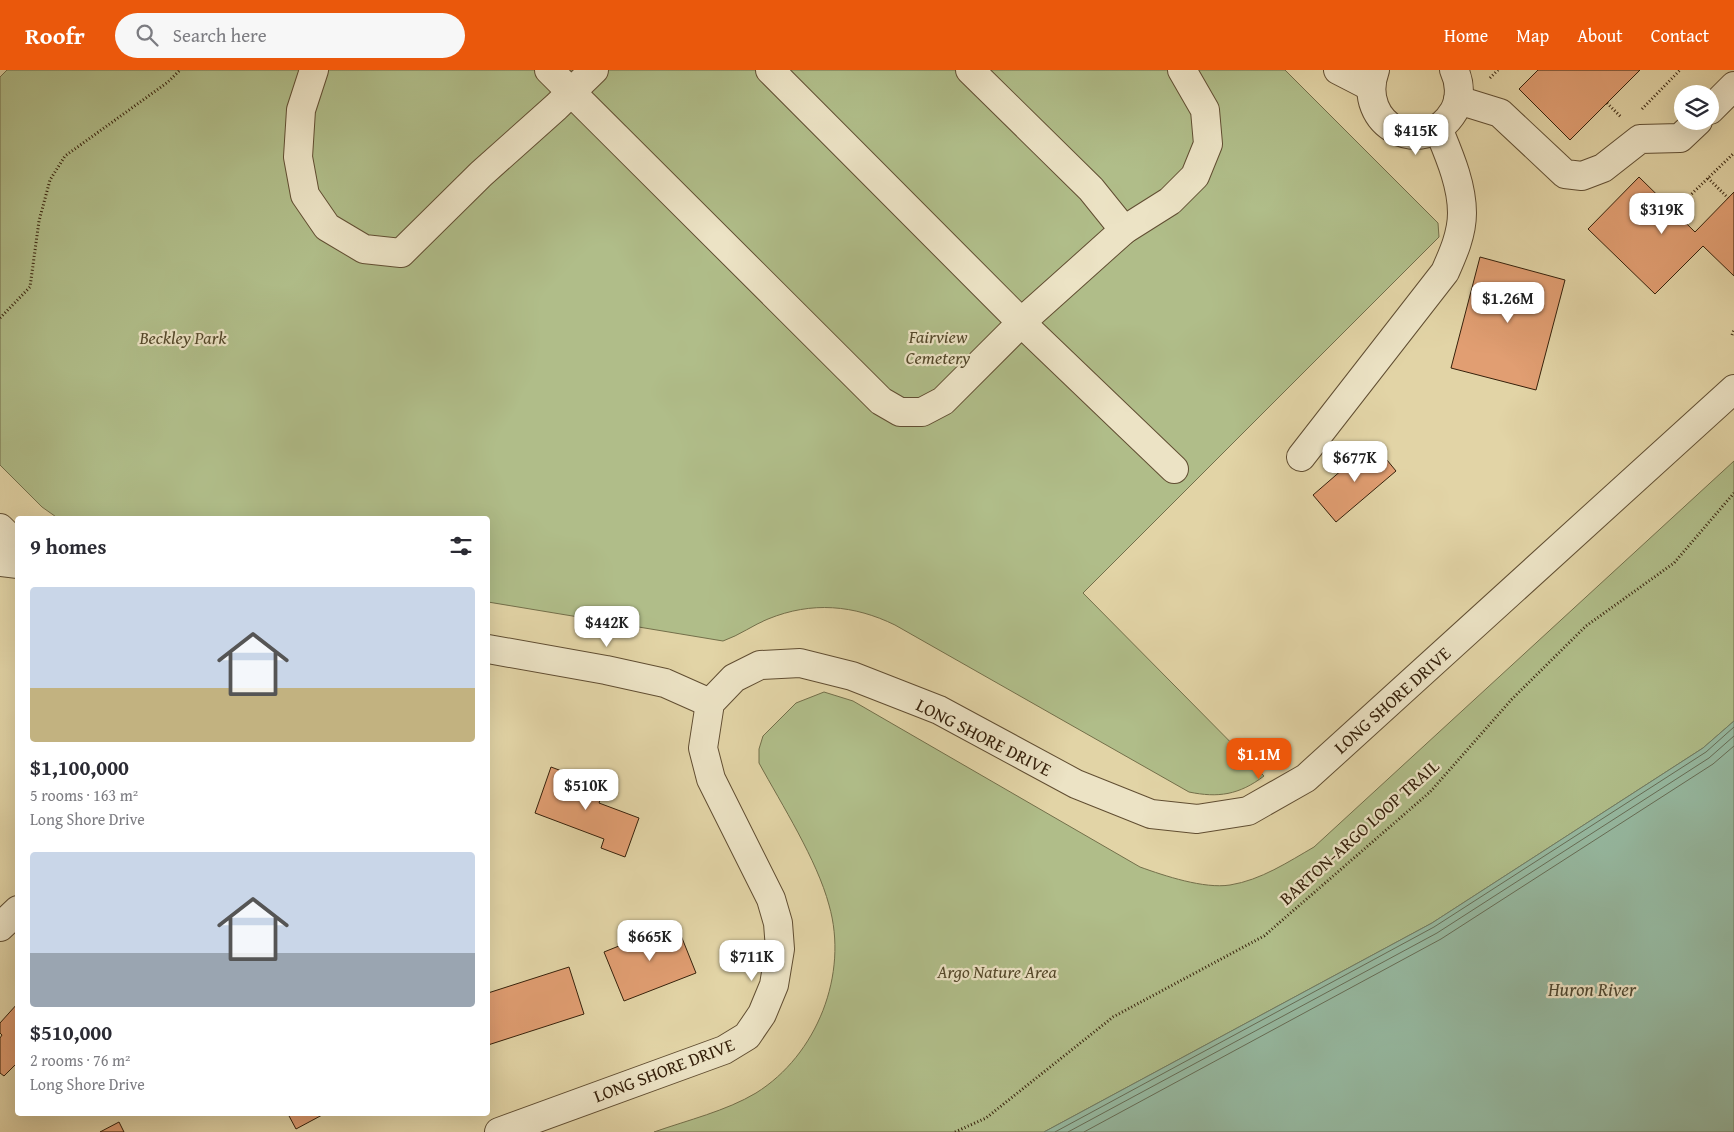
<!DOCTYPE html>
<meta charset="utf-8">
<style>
body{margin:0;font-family:"Gentium Book Plus",serif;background:#f7f7f7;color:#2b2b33;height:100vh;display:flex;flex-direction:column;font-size:19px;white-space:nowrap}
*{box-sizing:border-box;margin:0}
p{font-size:16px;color:#7c7c81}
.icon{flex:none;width:28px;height:28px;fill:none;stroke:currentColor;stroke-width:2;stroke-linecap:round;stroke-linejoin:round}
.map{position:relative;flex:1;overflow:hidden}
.sheet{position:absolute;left:15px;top:446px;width:475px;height:600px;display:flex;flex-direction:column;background:#fff;border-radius:5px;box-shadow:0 5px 20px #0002}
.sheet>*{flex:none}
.tools{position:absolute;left:1674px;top:15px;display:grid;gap:10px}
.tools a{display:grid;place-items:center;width:45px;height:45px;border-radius:50%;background:#fff;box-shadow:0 5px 20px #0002;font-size:25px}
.price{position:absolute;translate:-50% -42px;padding:0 11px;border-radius:10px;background:#fff;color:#222;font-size:16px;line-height:32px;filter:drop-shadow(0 1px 2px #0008)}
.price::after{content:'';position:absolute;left:50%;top:30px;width:15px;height:11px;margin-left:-8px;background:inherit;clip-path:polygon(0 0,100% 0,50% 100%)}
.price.current{background:#ea580c;color:#fff}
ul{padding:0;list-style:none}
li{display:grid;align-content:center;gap:10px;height:265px;padding:0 15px}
li span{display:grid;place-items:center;height:155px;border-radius:5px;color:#555}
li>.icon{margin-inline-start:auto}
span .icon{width:90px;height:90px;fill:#fffc;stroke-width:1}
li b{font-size:21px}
h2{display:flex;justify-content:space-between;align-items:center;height:60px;padding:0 15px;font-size:21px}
header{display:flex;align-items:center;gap:30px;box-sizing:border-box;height:70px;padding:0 25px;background:#ea580c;color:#fff}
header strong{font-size:24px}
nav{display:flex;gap:28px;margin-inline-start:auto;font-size:18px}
.search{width:350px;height:45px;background:#f7f7f7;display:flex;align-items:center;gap:12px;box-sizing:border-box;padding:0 18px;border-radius:28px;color:#7c7c81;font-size:19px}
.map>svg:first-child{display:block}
.green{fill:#b0bd89;stroke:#736f4a}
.water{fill:#96b9a1;stroke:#707c65}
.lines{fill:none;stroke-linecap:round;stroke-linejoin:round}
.shore{stroke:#666d56;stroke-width:1}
.building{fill:#e19e72;stroke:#36210b}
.minor-casing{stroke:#614e32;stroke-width:30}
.path{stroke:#36210b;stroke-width:3;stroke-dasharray:1 2.5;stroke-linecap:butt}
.minor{stroke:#ece3c5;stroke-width:28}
.labels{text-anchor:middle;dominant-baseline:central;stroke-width:4.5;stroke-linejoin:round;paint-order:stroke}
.park-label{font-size:18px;font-style:italic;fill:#54482a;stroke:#ece3c5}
.street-label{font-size:18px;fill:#36210b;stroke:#ece3c5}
.water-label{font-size:19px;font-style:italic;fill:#4e4730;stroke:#ece3c5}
</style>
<header>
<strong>Roofr</strong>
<div class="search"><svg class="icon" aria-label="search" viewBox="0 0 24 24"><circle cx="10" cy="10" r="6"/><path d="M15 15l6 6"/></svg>Search here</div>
<nav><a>Home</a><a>Map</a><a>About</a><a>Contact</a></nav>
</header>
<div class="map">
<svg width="1734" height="1062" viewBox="0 0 1734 1062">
<rect width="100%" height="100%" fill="#e2d4a6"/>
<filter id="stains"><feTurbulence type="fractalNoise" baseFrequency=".004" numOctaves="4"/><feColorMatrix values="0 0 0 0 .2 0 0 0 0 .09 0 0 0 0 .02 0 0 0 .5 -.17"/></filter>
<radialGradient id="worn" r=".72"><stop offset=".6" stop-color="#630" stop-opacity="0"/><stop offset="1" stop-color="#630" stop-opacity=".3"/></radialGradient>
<!-- green -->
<g class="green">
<path d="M7,0H1285L1438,153L1439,167L1083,523L1264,706C1239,725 1218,728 1189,722L895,555C854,535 812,531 768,549C753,555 740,565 723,571L488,532V449H59L42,437L0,395V7Z"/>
<path d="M1734,391V651L1703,678L1432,853L1044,1062H654C688,1050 726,1041 756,1023C817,985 849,904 829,835C817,790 782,735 759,693V679L763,666L796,633L824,622L853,631L1140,797C1165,806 1204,819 1230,815C1261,810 1288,792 1314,777Z"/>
</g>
<!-- water -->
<path class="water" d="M1734,651V1062H1044L1432,853L1703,678Z"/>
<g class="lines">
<!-- shore -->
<g class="shore">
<path d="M1055,1062L1434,857L1706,682L1734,657"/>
<path d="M1068,1062L1437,863L1709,688L1734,666"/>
<path d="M1084,1062L1441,869L1713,694L1734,676"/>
</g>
</g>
<!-- building -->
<g class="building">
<path d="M1538,0H1640L1570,70L1519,19Z"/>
<path d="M1639,107L1695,162L1734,122V206L1703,176L1655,224L1588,159Z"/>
<path d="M1480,187L1565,210L1536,320L1451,298Z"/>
<path d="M1373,373L1396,401L1336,452L1313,425Z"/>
<path d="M551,697L605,717L599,733L639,748L625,787L601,778L604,769L535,743Z"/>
<path d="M676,853L696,903L624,931L604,882Z"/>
<path d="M569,897L584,944L488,975V923Z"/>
<path d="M18,933V992L4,1006L0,1003V968L2,965L0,963V953Z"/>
<path d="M288,1044H324L296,1059Z"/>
<path d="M119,1052L124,1062H100Z"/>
</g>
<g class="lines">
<defs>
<g id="minor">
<path d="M314,0L301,40L298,87L305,125L327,157L364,179L401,183L481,104L556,37L594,0"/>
<path d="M549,0L881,331L900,342H922L943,331L1028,246L1124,160L1170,131L1195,106L1208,74L1205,40L1182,0"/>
<path d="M770,0L1031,262L1174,399"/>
<path d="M970,0L1091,119L1124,160"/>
<path d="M1338,0L1371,17"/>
<path d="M1375,0C1355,55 1424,91 1454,41C1461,28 1460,12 1454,0"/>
<path d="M1458,30L1500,43L1565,104L1582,106L1603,98L1640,69L1680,68L1698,51"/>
<path d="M1710,40L1734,16"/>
<path d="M1301,387L1445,202C1453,184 1462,164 1462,143C1462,114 1449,85 1438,58"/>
<path d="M0,458L18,476"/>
<path d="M0,492L18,494"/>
<path d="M488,579L606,600L665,613L710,633"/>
<path d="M0,857L18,840"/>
<path d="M499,1062L724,980L747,966L762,944L774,915L780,879L778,853L771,829L711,709L703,678L710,633L734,608L760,595L800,593L852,606L939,640L1076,714L1151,744L1197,749L1248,741L1306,708L1734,319"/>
</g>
</defs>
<!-- minor casing -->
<use href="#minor" class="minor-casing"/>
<!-- path -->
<g class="path">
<path d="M1490,8L1498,0"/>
<path d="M1607,33L1621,47"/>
<path d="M1642,39L1680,0"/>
<path d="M1708,108L1728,128"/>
<path d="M1674,141L1734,83"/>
<path d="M0,248L30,217L39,151L50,110L65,86L168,12L180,0"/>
<path d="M1732,265L1734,260"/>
<path d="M955,1062L986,1048L1113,947L1264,866L1430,722L1512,629L1586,556L1674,493L1734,423"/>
</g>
<!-- minor -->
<use href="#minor" class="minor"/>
</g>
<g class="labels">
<!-- park labels -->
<g class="park-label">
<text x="938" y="266">Fairview<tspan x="938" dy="21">Cemetery</tspan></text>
<text x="183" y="267">Beckley Park</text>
<text x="997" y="901">Argo Nature Area</text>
</g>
<!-- street labels -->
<g class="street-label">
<text transform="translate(1392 630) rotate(-42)">LONG SHORE DRIVE</text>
<text transform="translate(984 667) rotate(27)">LONG SHORE DRIVE</text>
<text transform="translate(1359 762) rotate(-42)">BARTON-ARGO LOOP TRAIL</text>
<text transform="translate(664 1000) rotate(-21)">LONG SHORE DRIVE</text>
</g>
<!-- water labels -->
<g class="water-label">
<text x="1592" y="919">Huron River</text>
</g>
</g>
<rect width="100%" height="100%" filter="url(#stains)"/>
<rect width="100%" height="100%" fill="url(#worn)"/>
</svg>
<div class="tools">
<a><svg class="icon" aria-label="layers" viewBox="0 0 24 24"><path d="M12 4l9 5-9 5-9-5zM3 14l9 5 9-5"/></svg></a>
</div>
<b class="price" style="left:1416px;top:86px">$415K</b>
<b class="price" style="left:1662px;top:165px">$319K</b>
<b class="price" style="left:1508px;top:254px">$1.26M</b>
<b class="price" style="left:1355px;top:413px">$677K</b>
<b class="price" style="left:607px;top:578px">$442K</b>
<b class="price current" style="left:1259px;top:710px">$1.1M</b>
<b class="price" style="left:586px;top:741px">$510K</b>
<b class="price" style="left:650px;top:892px">$665K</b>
<b class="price" style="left:752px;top:912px">$711K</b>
<section class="sheet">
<h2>9 homes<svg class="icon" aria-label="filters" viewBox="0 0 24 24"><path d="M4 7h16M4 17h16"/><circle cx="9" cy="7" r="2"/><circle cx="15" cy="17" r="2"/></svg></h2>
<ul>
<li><span style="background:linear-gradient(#c9d6e8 65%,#c2b280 0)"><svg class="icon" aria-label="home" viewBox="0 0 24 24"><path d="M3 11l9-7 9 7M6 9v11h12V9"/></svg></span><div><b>$1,100,000</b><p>5 rooms · 163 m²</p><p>Long Shore Drive</p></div></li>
<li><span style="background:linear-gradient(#c9d6e8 65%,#9aa5b1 0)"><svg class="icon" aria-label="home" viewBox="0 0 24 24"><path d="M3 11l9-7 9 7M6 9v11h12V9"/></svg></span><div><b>$510,000</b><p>2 rooms · 76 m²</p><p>Long Shore Drive</p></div></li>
</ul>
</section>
</div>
